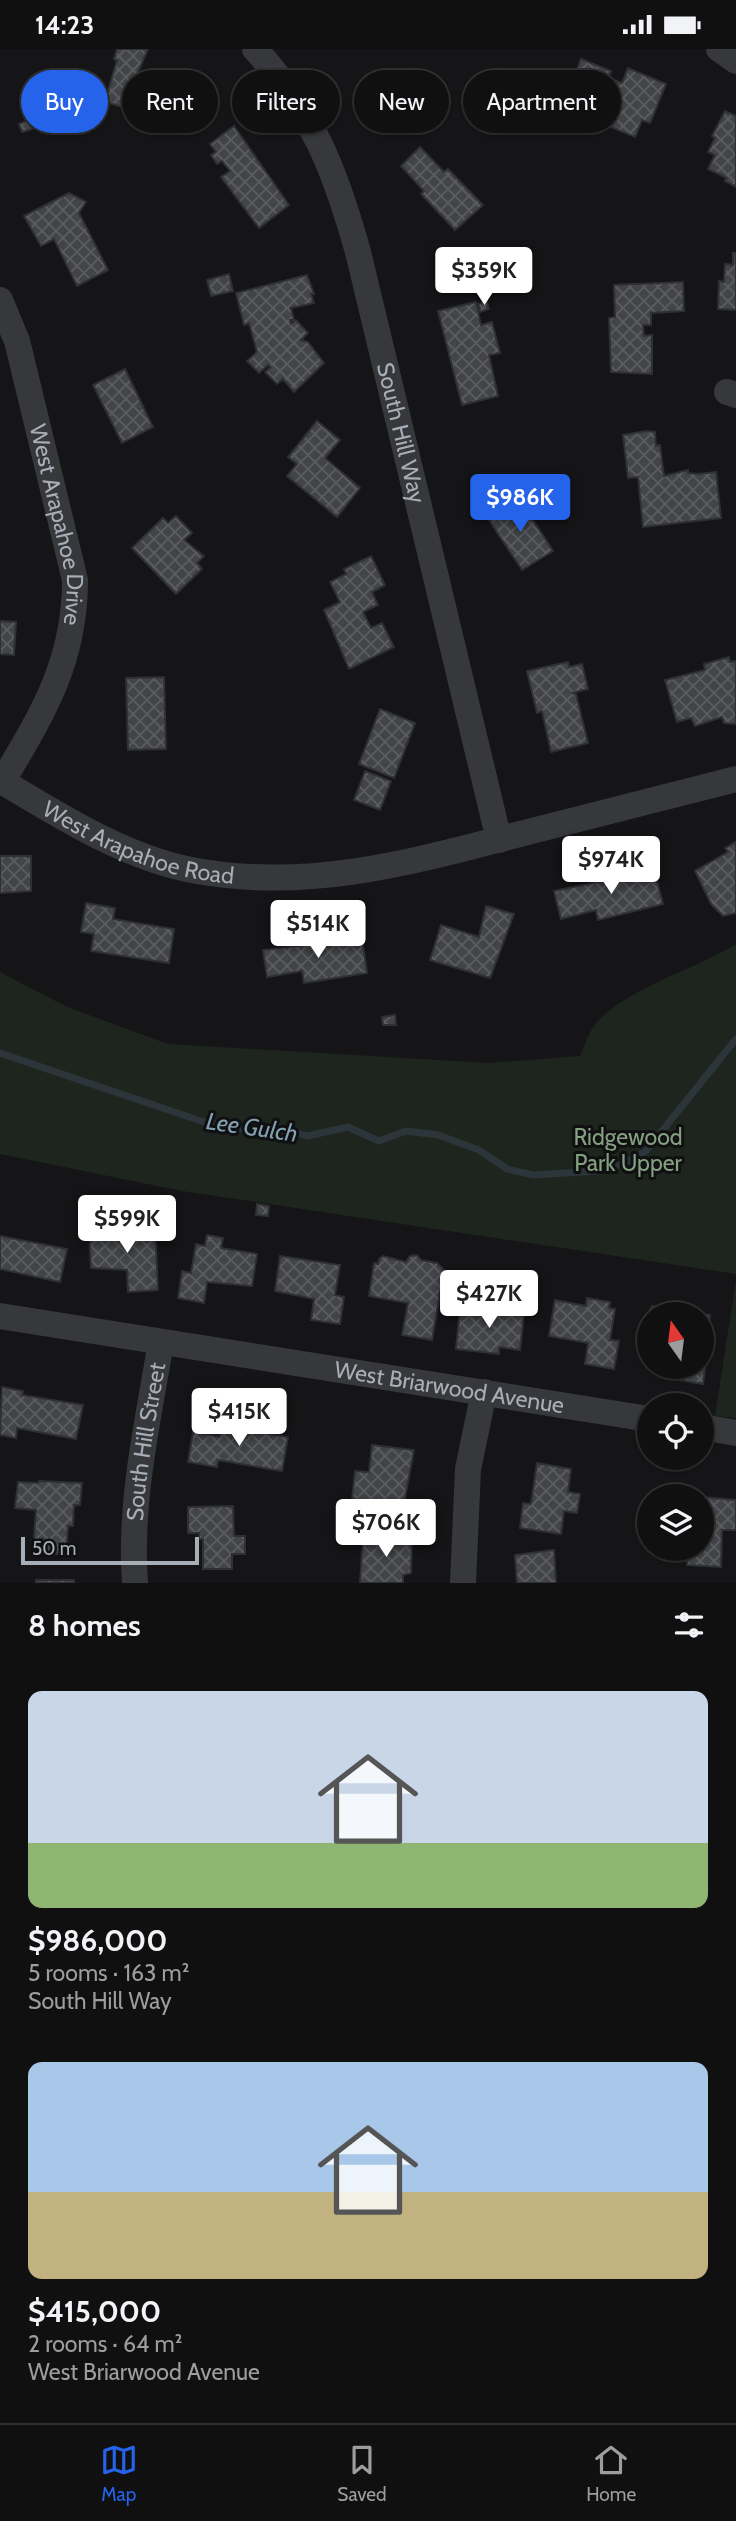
<!DOCTYPE html>
<meta charset="utf-8">
<style>
body{margin:0;font-family:Cabin,sans-serif;background:#1e1e1f;color:#f1f3f6;height:100vh;display:flex;flex-direction:column;font-size:26px;white-space:nowrap}
*{box-sizing:border-box;margin:0}
p{font-size:23px;color:#9c9d9f}
.icon{flex:none;width:38px;height:38px;fill:none;stroke:currentColor;stroke-width:2;stroke-linecap:round;stroke-linejoin:round}
.map{position:relative;height:1534px;overflow:hidden}
.panel{display:flex;flex-direction:column;background:#101011;flex:1}
.panel>*{flex:none}
.guide{position:absolute;left:21px;top:21px;width:695px;height:63px;display:flex;gap:14px}
.needle{width:46px;rotate:346deg}
.controls{position:absolute;left:637px;top:1253px;display:grid;gap:14px}
.controls a{display:grid;place-items:center;width:77px;height:77px;border-radius:50%;background:#101011;box-shadow:0 2px 5px #0004,0 0 0 2px #303031;font-size:35px}
.scale{position:absolute;left:21px;bottom:18px;width:178px;box-sizing:border-box;padding-left:7px;border:4px solid #a8aeb6;border-top:0;font-size:19px;line-height:24px;white-space:nowrap;color:#a8aeb6;-webkit-text-stroke:5px #101012;paint-order:stroke}
.price{position:absolute;translate:-50% -60px;padding:0 16px;border-radius:7px;background:#fff;color:#222;font-size:23px;line-height:46px;filter:drop-shadow(0 2px 4px #0008)}
.price::after{content:'';position:absolute;left:50%;top:42px;width:21px;height:16px;margin-left:-10px;background:inherit;clip-path:polygon(0 0,100% 0,50% 100%)}
.price.active{background:#2563eb;color:#fff}
ul{padding:0;list-style:none}
li{display:grid;align-content:center;gap:14px;height:371px;padding:0 28px}
li span{display:grid;place-items:center;height:217px;border-radius:14px;color:#555}
li>.icon{margin-inline-start:auto}
span .icon{width:126px;height:126px;fill:#fffc;stroke-width:1}
li b{font-size:30px}
h2{display:flex;justify-content:space-between;align-items:center;height:84px;padding:0 28px;font-size:30px}
.tag{padding:0 24px;border-radius:32px;background:#101011;box-shadow:0 2px 5px #0004,0 0 0 2px #303031;font-size:24px;line-height:63px}
.tag.active{background:#2563eb;color:#fff}
.status{display:flex;justify-content:space-between;align-items:center;height:49px;padding:0 35px;background:#101011;direction:ltr}
.status svg{height:19px;fill:currentColor}
.tabs{display:flex;justify-content:space-around;align-items:center;height:98px;border-top:2px solid #303031;background:#101011;font-size:19px;color:#9c9d9f}
.tabs a{display:grid;justify-items:center;gap:4px}
.tabs .active{color:#2563eb}
.map>svg:first-child{display:block}
.green{fill:#1e251e}
.lines{fill:none;stroke-linecap:round;stroke-linejoin:round}
.stream{stroke:#2c363a;stroke-width:7}
.building{fill:url(#building-cross-hatch);stroke:#2f3033;stroke-width:2}
.street{stroke:#37383c;stroke-width:26}
.labels{text-anchor:middle;dominant-baseline:central;stroke-width:6;stroke-linejoin:round;paint-order:stroke}
.street-label{font-size:23px;fill:#a8aeb6;stroke:#101012}
.park-label{font-size:23px;fill:#83a080;stroke:#101012}
.water-label{font-size:24px;font-style:italic;fill:#82a0af;stroke:#101012}
</style>
<div class="status"><b>14:23</b><svg viewBox="0 0 49 12"><path d="M0 12V9h3v3zM5 12V6h3v6zM10 12V3h3v9zM15 12V0h3v12zM26 1h20v11H26zM47 4h2v5h-2z"/></svg></div>
<div class="map">
<svg width="736" height="1534" viewBox="0 0 736 1534">
<defs>
<pattern id="building-cross-hatch" width="8" height="8" patternUnits="userSpaceOnUse" patternTransform="scale(1.75)"><rect width="8" height="8" fill="#424447"/><path d="M0 0l8 8M0 8l8-8" fill="none" stroke="#5a5c5f"/></pattern>
</defs>
<rect width="100%" height="100%" fill="#151517"/>
<!-- green -->
<g class="green">
<path d="M736,895V1225L182,1142L0,1105V923L67,958L168,995L488,1014L580,1007C584,998 588,985 594,977C618,943 698,919 736,895Z"/>
<path d="M736,1231V1369L715,1367Z"/>
</g>
<g class="lines">
<!-- stream -->
<path class="stream" d="M0,1004L201,1072L241,1080L273,1077L307,1087L348,1078L379,1092L406,1082L438,1086L479,1101L507,1120L533,1126L598,1122L623,1115L646,1102L736,990"/>
</g>
<!-- building -->
<g class="building">
<path d="M117,0H148L138,23L176,34L166,70L105,53L117,11L114,10Z"/>
<path d="M581,10L611,22L608,29L622,34L628,19L666,35L650,74L642,71L635,88L611,78L613,74L562,58Z"/>
<path d="M725,62L736,67V138L725,132L727,129L708,120L715,106L708,103L715,89L712,87Z"/>
<path d="M29,71L32,80L22,83L19,75Z"/>
<path d="M234,77L289,156L259,179L221,128L230,122L222,112L217,115L211,106L216,103L210,95Z"/>
<path d="M420,98L444,123L448,120L483,156L455,181L421,145L424,142L401,117Z"/>
<path d="M69,144L86,153L79,164L108,221L77,237L54,190L41,197L24,167Z"/>
<path d="M733,204H736V261L718,260L719,232L724,233L725,215L733,216Z"/>
<path d="M229,225L233,242L211,247L207,231Z"/>
<path d="M307,226L314,245H311L314,254L291,259L294,271H290L291,275L296,271L308,284L301,291L308,293L324,314L294,343L283,330L277,335L265,323L271,318L268,316L259,324L247,312L257,303L249,274L244,276L236,244Z"/>
<path d="M683,233L684,262L651,264V276H643L644,287L652,286V325L611,323L609,269L615,268L614,236Z"/>
<path d="M487,252L489,260L480,263L478,255Z"/>
<path d="M476,253L481,276L492,273L500,304L489,306L498,347L462,356L438,262Z"/>
<path d="M125,320L153,378L122,394L93,336Z"/>
<path d="M317,372L340,391L325,409L360,439L337,468L287,427L297,415L288,408Z"/>
<path d="M646,382L655,383L656,397L660,396L664,427L688,421V424L698,425L716,423L721,469L643,478L638,428L628,429L623,386Z"/>
<path d="M534,431L539,438L531,444L526,436Z"/>
<path d="M523,437L528,445L520,450L515,443Z"/>
<path d="M518,448L553,502L522,521L487,468Z"/>
<path d="M176,467L192,484L184,491L204,507L197,514L202,520L176,545L132,499L163,469L168,474Z"/>
<path d="M371,507L385,536L372,543L378,556L363,563L371,579L382,574L394,598L349,620L324,561L340,553L330,533L346,525L344,520Z"/>
<path d="M0,572L16,573L14,606L0,605Z"/>
<path d="M729,608L730,613L736,612V675L724,674L722,668L695,677L691,669L677,673L665,631L705,621L704,615Z"/>
<path d="M568,613L569,618L582,615L588,640L572,644L576,645L588,694L551,703L542,662L537,664L527,622Z"/>
<path d="M164,628L166,700L128,701L126,629Z"/>
<path d="M380,660L415,674L394,729L359,715Z"/>
<path d="M365,722L391,732L380,761L354,751Z"/>
<path d="M736,793V864L723,867L711,855L695,822L728,803L725,799Z"/>
<path d="M0,807H31V842L0,844Z"/>
<path d="M654,821L663,855L598,871L596,861L561,870L554,842Z"/>
<path d="M86,854L115,859L113,870L174,880L169,914L91,902L94,885L81,883Z"/>
<path d="M486,857L514,865L490,929L430,911L441,876L479,888Z"/>
<path d="M362,889L367,924L304,934L302,922L267,928L263,901Z"/>
<path d="M395,966L396,976H383L382,968Z"/>
<path d="M257,1155L269,1157L268,1167L256,1166Z"/>
<path d="M155,1179L158,1241L128,1243L127,1221L91,1219L89,1182Z"/>
<path d="M207,1186L223,1189L221,1199L257,1205L252,1237L207,1233L204,1254L178,1249L182,1222L191,1224L196,1195L205,1197Z"/>
<path d="M0,1187L67,1200L60,1233L0,1220Z"/>
<path d="M417,1206L421,1211L437,1214L444,1221L432,1291L402,1286L408,1254L369,1247L374,1214L378,1215L379,1210L383,1207L406,1213L410,1207Z"/>
<path d="M280,1207L340,1216L335,1246L344,1248L340,1275L311,1271L314,1250L275,1242Z"/>
<path d="M587,1249L610,1253L609,1259L615,1260L610,1291L619,1292L614,1320L585,1315L588,1294L549,1287L555,1251L586,1257Z"/>
<path d="M652,1257L678,1260L677,1265H649V1302L644,1301L649,1264Z"/>
<path d="M460,1258L524,1265L520,1301L499,1298V1305L456,1300Z"/>
<path d="M693,1263L710,1266L709,1274L711,1275L703,1335L673,1330L675,1318H702V1265Z"/>
<path d="M2,1338L23,1342L22,1346L83,1356L76,1390L17,1379L16,1389L0,1386Z"/>
<path d="M221,1376L288,1388L282,1422L218,1411L217,1418L188,1413L193,1383L219,1387Z"/>
<path d="M372,1396L414,1401L403,1459L352,1450L355,1422L369,1423Z"/>
<path d="M537,1414L571,1420L568,1443L580,1445L577,1464L564,1462L561,1485L520,1479L523,1454L531,1455Z"/>
<path d="M39,1432L82,1434L80,1456H74L73,1477H68L66,1506L33,1503L36,1461L15,1459L18,1433L38,1434Z"/>
<path d="M702,1448L736,1451V1481H722L721,1518L687,1516V1512L677,1511V1500H702Z"/>
<path d="M233,1457L234,1487H245V1505H232V1520H203V1490H199V1484H188V1458Z"/>
<path d="M377,1486L412,1487L411,1524L403,1526V1534H360L363,1489H377Z"/>
<path d="M554,1501L556,1534H517L515,1506Z"/>
<rect x="36" y="1531" width="38" height="3"/>
</g>
<g class="lines">
<!-- street -->
<g class="street">
<path id="s1" d="M255,0C313,64 335,121 358,203L499,791"/>
<path d="M719,0L736,12"/>
<path id="s2" d="M0,251L17,292L75,531C75,613 43,664 2,733"/>
<path d="M727,343L736,346"/>
<path id="s3" d="M0,731C60,767 127,810 197,822C309,842 412,813 520,785C592,767 664,748 736,730"/>
<path id="s4" d="M0,1267L649,1370"/>
<path d="M702,1378L736,1384"/>
<path id="s5" d="M135,1534C129,1453 148,1372 161,1293"/>
<path d="M463,1534L468,1420L484,1343"/>
</g>
</g>
<g class="labels">
<!-- street labels -->
<g class="street-label">
<text stroke="none"><textPath href="#s1" startOffset="416">South Hill Way</textPath></text>
<text stroke="none"><textPath href="#s2" startOffset="233">West Arapahoe Drive</textPath></text>
<text stroke="none"><textPath href="#s3" startOffset="154">West Arapahoe Road</textPath></text>
<text stroke="none"><textPath href="#s4" startOffset="455">West Briarwood Avenue</textPath></text>
<text stroke="none"><textPath href="#s5" startOffset="142">South Hill Street</textPath></text>
</g>
<!-- park labels -->
<g class="park-label">
<text x="628" y="1088">Ridgewood<tspan x="628" dy="26">Park Upper</tspan></text>
</g>
<!-- water labels -->
<g class="water-label">
<text transform="translate(252 1078) rotate(8)">Lee Gulch</text>
</g>
</g>
</svg>
<div class="controls">
<a><svg class="needle" viewBox="-14 -14 28 28"><path d="M0-13l5 13h-10z" fill="#e53935"/><path d="M0 13l5-13h-10z" fill="#9c9d9f"/></svg></a>
<a><svg class="icon" aria-label="locate" viewBox="0 0 24 24"><circle cx="12" cy="12" r="6"/><path d="M12 2v4M12 18v4M2 12h4M18 12h4"/></svg></a>
<a><svg class="icon" aria-label="layers" viewBox="0 0 24 24"><path d="M12 4l9 5-9 5-9-5zM3 14l9 5 9-5"/></svg></a>
</div>
<div class="scale">50 m</div>
<b class="price" style="left:484px;top:258px">$359K</b>
<b class="price active" style="left:520px;top:485px">$986K</b>
<b class="price" style="left:611px;top:847px">$974K</b>
<b class="price" style="left:318px;top:911px">$514K</b>
<b class="price" style="left:127px;top:1206px">$599K</b>
<b class="price" style="left:489px;top:1281px">$427K</b>
<b class="price" style="left:239px;top:1399px">$415K</b>
<b class="price" style="left:386px;top:1510px">$706K</b>
<div class="guide">
<a class="tag active">Buy</a>
<a class="tag">Rent</a>
<a class="tag">Filters</a>
<a class="tag">New</a>
<a class="tag">Apartment</a>
</div>
</div>
<section class="panel">
<h2>8 homes<svg class="icon" aria-label="filters" viewBox="0 0 24 24"><path d="M4 7h16M4 17h16"/><circle cx="9" cy="7" r="2"/><circle cx="15" cy="17" r="2"/></svg></h2>
<ul>
<li><span style="background:linear-gradient(#c9d6e8 70%,#8fb573 0)"><svg class="icon" aria-label="home" viewBox="0 0 24 24"><path d="M3 11l9-7 9 7M6 9v11h12V9"/></svg></span><div><b>$986,000</b><p>5 rooms · 163 m²</p><p>South Hill Way</p></div></li>
<li><span style="background:linear-gradient(#a9c7e8 60%,#c2b280 0)"><svg class="icon" aria-label="home" viewBox="0 0 24 24"><path d="M3 11l9-7 9 7M6 9v11h12V9"/></svg></span><div><b>$415,000</b><p>2 rooms · 64 m²</p><p>West Briarwood Avenue</p></div></li>
</ul>
</section>
<nav class="tabs">
<a class="active"><svg class="icon" aria-label="map" viewBox="0 0 24 24"><path d="M3 6l6-2 6 2 6-2v14l-6 2-6-2-6 2zM9 4v14M15 6v14"/></svg>Map</a>
<a><svg class="icon" aria-label="saved" viewBox="0 0 24 24"><path d="M7 4h10v16l-5-4-5 4z"/></svg>Saved</a>
<a><svg class="icon" aria-label="home" viewBox="0 0 24 24"><path d="M3 11l9-7 9 7M6 9v11h12V9"/></svg>Home</a>
</nav>
